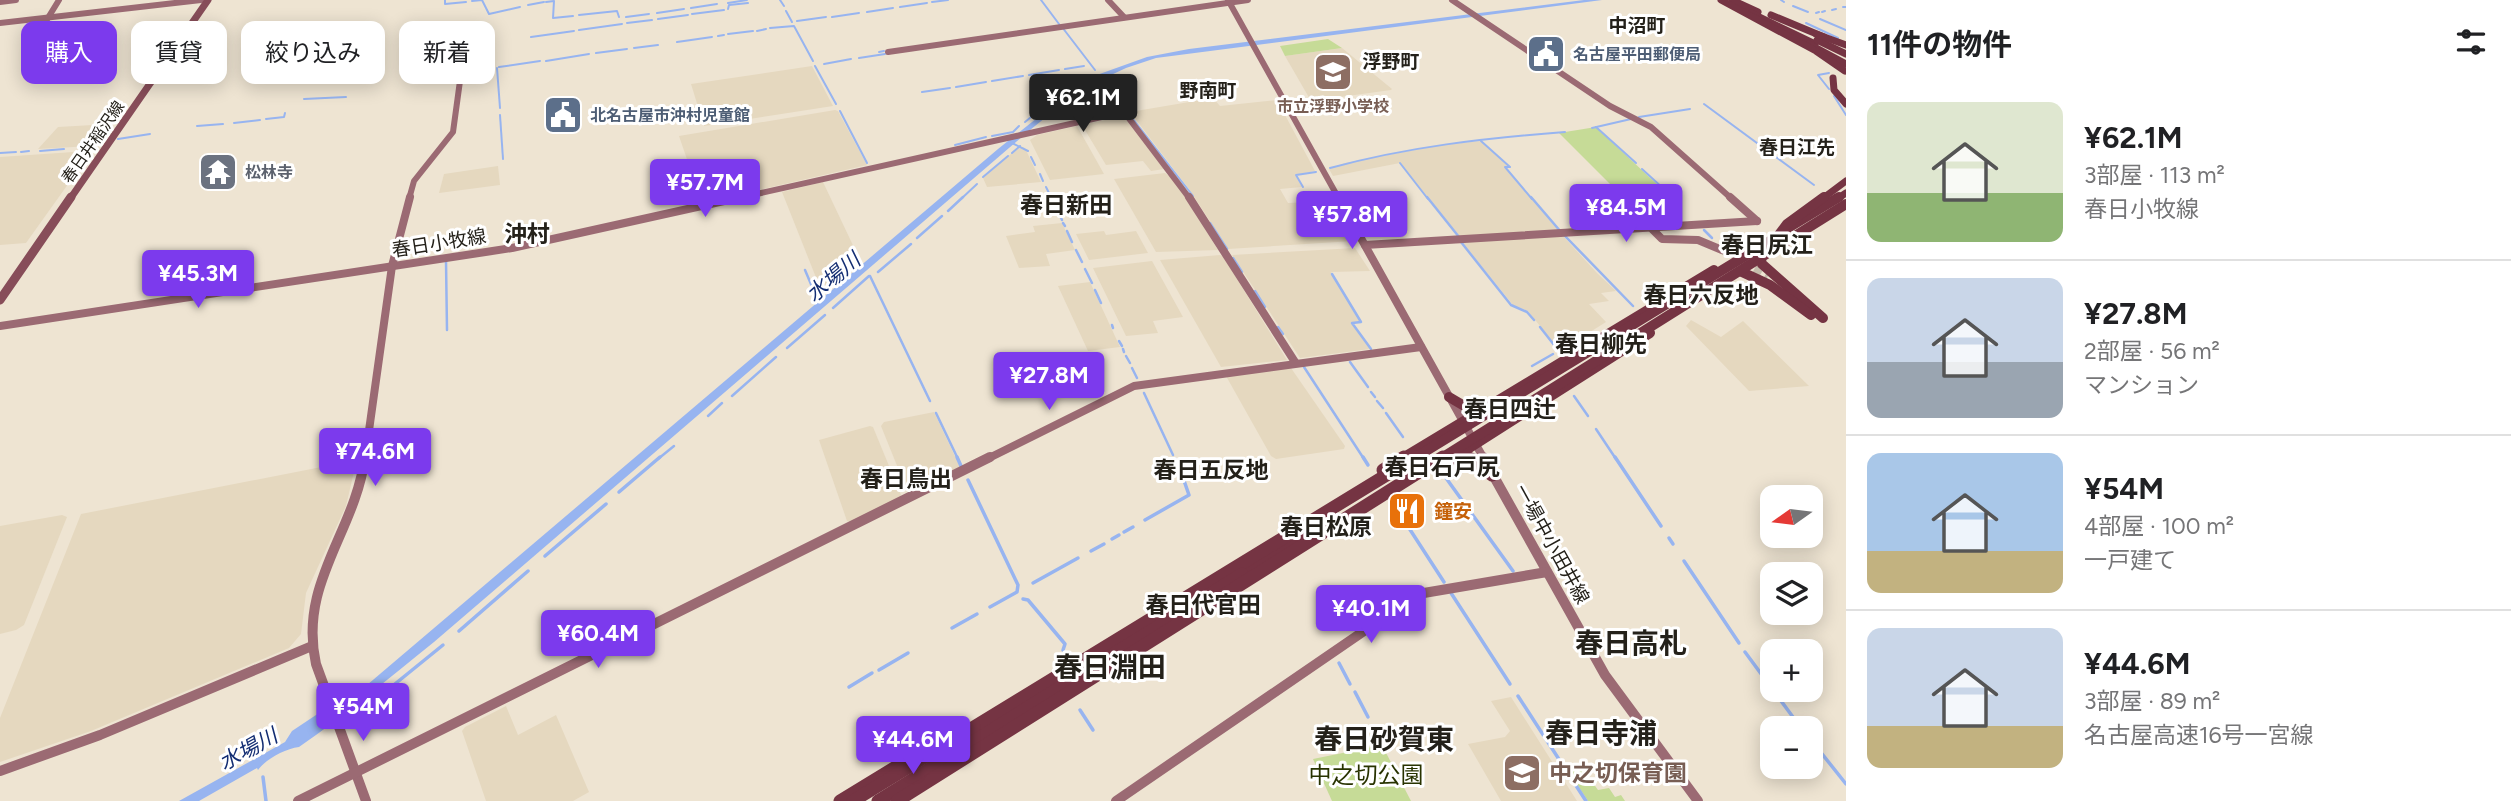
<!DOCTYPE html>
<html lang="ja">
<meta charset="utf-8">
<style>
body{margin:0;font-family:Figtree,"Noto Sans JP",sans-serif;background:#f2f2f2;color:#202124;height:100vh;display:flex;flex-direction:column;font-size:26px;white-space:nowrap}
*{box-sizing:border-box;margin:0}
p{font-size:23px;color:#757577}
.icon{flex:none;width:38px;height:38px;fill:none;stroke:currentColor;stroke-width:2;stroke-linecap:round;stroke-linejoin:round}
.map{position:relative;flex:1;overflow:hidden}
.details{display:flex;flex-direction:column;background:#fff;width:665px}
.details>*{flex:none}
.guide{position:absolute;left:21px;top:21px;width:665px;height:63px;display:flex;gap:14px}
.needle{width:46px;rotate:256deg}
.tools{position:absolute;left:1760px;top:485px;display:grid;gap:14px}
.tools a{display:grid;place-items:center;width:63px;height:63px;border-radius:14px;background:#fff;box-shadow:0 4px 18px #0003;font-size:35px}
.price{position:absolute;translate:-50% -60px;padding:0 16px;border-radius:7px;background:#7c3aed;color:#fff;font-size:23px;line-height:46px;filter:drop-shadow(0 2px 4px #0008)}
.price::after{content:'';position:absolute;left:50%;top:42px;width:21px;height:16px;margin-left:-10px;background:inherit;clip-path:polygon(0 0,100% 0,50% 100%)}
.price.selected{background:#222;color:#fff}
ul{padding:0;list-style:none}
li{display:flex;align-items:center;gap:21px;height:175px;padding:0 21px}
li+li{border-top:2px solid #e0e0e0}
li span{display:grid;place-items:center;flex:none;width:196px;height:140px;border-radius:14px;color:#555}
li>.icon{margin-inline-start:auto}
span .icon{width:84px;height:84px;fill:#fffc;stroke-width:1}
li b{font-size:30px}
h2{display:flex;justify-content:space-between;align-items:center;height:84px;padding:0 21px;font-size:30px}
.tag{padding:0 24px;border-radius:14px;background:#fff;box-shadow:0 4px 18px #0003;font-size:24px;line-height:63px}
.tag.selected{background:#7c3aed;color:#fff}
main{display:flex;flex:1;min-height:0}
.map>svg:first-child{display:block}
.built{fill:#e5d8bf}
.green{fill:#c6db97}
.water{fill:#97b4f0}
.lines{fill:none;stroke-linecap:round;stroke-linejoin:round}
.stream-far2{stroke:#97b4f0;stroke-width:2}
.stream-far1{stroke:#97b4f0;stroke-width:2.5}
.stream{stroke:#97b4f0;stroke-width:3.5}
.secondary-tunnel{stroke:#c6bdad;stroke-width:8;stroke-dasharray:8 4.5;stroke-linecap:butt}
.secondary-far2{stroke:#9b6a73;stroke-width:6}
.secondary-far1{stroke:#9b6a73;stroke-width:8}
.secondary{stroke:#9b6a73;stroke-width:10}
.primary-far1{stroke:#874d59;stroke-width:7}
.primary{stroke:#874d59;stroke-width:9}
.highway-far2{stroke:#753443;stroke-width:7}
.highway-far1{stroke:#753443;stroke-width:10}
.highway{stroke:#753443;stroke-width:13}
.highway-bridge-far2{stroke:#753443;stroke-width:7}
.highway-bridge-far1{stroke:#753443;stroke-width:10}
.highway-bridge{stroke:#753443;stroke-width:13}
.labels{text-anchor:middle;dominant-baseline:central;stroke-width:6;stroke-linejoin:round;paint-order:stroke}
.far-service-label{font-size:16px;font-weight:bold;fill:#4e5e75;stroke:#fff;text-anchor:start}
.far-education-label{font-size:16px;font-weight:bold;fill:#785e54;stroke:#fff}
.far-street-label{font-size:16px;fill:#24211a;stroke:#fff}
.far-worship-label{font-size:16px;font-weight:bold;fill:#5b616d;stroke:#fff;text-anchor:start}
.far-quarter-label{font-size:19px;font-weight:bold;fill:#24211a;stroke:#fff}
.street-label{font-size:19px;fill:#24211a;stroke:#fff}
.food-label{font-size:19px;font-weight:bold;fill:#c56008;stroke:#fff;text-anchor:start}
.water-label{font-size:21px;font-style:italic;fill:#132d72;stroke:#fff}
.quarter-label{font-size:23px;font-weight:bold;fill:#24211a;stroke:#fff}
.near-education-label{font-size:23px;font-weight:bold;fill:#785e54;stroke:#fff;text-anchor:start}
.near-park-label{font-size:23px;fill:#283300;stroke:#fff}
.near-quarter-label{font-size:28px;font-weight:bold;fill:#24211a;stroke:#fff}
</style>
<main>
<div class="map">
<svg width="1846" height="801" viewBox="0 0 1846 801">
<rect width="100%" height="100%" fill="#eee4d2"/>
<!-- built -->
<g class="built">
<path d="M1342,48L1392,89L1391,90L1311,101L1285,56Z"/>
<path d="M812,66L833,106L704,126L691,84Z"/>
<path d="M1213,98L1220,106L1277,100L1315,171L1295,175L1302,187L1280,189L1288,203L1332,201L1353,241L1228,249L1189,189L1130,112Z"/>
<path d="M835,110L838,111L867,165L702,203L679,136Z"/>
<path d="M1123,116L1164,169L1151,171L1143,161L1106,165L1082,125Z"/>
<path d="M110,124L96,144L91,146L38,149L58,127Z"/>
<path d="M1077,126L1104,174L1050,180L1030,140L1037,135Z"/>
<path d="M1481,141L1509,167L1505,168L1560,232L1460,237L1400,163L1333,176L1329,169L1345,163L1442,145Z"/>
<path d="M1020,146L1025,148L1041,182L987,187L983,178Z"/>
<path d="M88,151L91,152L26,243L0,245V157Z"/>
<path d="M498,166L500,185L439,193L444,174Z"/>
<path d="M1165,173L1175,181L1218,250L1156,252L1114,179Z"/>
<path d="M823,182L859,258L858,263L824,291L821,290L782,192Z"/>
<path d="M1062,223L1075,250L1046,254L1050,266L1019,268L1006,236L1035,232L1033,226Z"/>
<path d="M1104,231L1106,235L1136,231L1148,253L1089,260L1076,234Z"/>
<path d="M1563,236L1597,273L1616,291L1601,293L1609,301L1589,304L1606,322L1560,351L1528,311L1513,305L1462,242Z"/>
<path d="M1355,248L1370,271L1331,272L1361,322L1351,323L1370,349L1300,358L1232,255Z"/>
<path d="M1220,255L1223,256L1287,360L1221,367L1160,260Z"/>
<path d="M1152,261L1183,317L1153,321L1158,333L1126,336L1093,268Z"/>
<path d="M1090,282L1120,347L1088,351L1058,286Z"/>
<path d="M1691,320L1721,337L1743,321L1809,386L1749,391L1686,326Z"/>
<path d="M1291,368L1345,446L1344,449L1276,459L1271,456L1226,376Z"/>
<path d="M934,412L960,467L914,491L906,488L881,426L884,422Z"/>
<path d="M870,426L873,427L901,495L899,498L850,522L847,521L819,440Z"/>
<path d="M352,461L356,463L346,506L306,593L301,634L289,648L91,731L0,762V718L81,514Z"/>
<path d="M62,515L67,517L24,625L16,630L0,634V526Z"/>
<path d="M1511,697L1577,801H1501L1468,744L1505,737L1510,731L1491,701Z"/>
<path d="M506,706L518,735L556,715L589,792L573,801H486L462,731L465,727Z"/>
</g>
<!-- green -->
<g class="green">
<path d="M1328,39L1342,48L1285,56L1280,46Z"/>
<path d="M1596,127L1663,190L1662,192L1619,193L1559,133Z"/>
<path d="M1382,745L1411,801H1332L1313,759Z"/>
<path d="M1580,765L1598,790L1609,788L1615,797L1621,795L1625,801H1588L1567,769Z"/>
</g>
<!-- water -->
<path class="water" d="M1584,0H1602L1156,58L1126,68L1081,89L1030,130L434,642C389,678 347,714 299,747C284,749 265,760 258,770L257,768L199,801H179L285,742L292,731L358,687L367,685L998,149L1066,95L1094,78V76L1147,57L1189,49Z"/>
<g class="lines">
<!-- stream-far2 -->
<g class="stream-far2">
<path d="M445,0V4L466,2"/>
<path d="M780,0L784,6"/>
<path d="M1041,0L1059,24"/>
<path d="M1781,0L1784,2"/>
<path d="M472,1L482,0L489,14L520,7"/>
<path d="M546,2L554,1L553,18L573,16"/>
<path d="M932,2L948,0"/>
<path d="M728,3L747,0"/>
<path d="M528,5L544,2"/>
<path d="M1793,6L1808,12"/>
<path d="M900,7L927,3"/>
<path d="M1843,7H1846"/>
<path d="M691,8L717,4"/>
<path d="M728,9L729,5L748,3"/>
<path d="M1832,10L1836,9"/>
<path d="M786,11L792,22"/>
<path d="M867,12L893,8"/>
<path d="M1822,12L1825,11"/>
<path d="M657,13L684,9"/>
<path d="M1816,13L1819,12"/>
<path d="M692,14L724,10"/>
<path d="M579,15L617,11L619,17"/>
<path d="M626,17L649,14"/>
<path d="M832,17L859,13"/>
<path d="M658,19L688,15"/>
<path d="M1820,19L1846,30"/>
<path d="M797,21L826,17"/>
<path d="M627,23L652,20"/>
<path d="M1806,23L1838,38"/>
<path d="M1062,27L1095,70"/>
<path d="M770,28L794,26L813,61"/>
<path d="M579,30L622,24"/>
<path d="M757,31L766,29"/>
<path d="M728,34L753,31"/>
<path d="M718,36L724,35"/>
<path d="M531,37L574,31"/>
<path d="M677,42L712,37"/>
<path d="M634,48L658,45"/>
<path d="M879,52L884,51"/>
<path d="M596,53L627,49"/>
<path d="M859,58L885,54"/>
<path d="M546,61L589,54"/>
<path d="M824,64L851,59"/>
<path d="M815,66L836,104"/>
<path d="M499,67L540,61"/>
<path d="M497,68L500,108"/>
<path d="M1065,69L1084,66"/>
<path d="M468,72L490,69"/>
<path d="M1829,73L1818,75L1829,89"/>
<path d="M1029,75L1059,70"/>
<path d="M992,81L1023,76"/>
<path d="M1077,82L1088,75"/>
<path d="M956,87L986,82"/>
<path d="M1108,87L1193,196"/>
<path d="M922,92L950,88"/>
<path d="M1107,94L1109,97"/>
<path d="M1834,96L1846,115"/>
<path d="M304,99L346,97"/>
<path d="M1051,100L1073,86"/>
<path d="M1111,100L1113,102"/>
<path d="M1114,104L1116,106"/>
<path d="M1704,104L1814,185"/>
<path d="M840,111L867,163"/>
<path d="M500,115L503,159"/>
<path d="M1639,117L1690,109"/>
<path d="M266,119L284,117L285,113"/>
<path d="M1025,122L1047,104"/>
<path d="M234,123L260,120"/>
<path d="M197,126L223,124"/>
<path d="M1596,127L1636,163"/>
<path d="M1592,128L1631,119"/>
<path d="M992,136L1013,132L1019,126"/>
<path d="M118,139L150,134"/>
<path d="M1481,141L1510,167H1505L1532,199"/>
<path d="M1012,143L1028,151"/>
<path d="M955,145L986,137"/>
<path d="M40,151L64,149"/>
<path d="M21,152L29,151"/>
<path d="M0,153L16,152"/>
<path d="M1012,153L1020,146"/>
<path d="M1031,157L1035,165"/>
<path d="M1400,163L1428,199"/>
<path d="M1330,168C1407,147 1485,138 1565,132"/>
<path d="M1642,169L1665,190"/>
<path d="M1040,174L1043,181"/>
<path d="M983,177L1008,156"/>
<path d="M1046,187L1050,195"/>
<path d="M1303,187L1296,175L1316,172"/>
<path d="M1306,192L1310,199"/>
<path d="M961,199L977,184"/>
</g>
<!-- stream-far1 -->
<g class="stream-far1">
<path d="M1051,197L1057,209"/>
<path d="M1309,197L1312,201"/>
<path d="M1427,197L1459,237"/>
<path d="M1531,197L1561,232"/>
<path d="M948,211L963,197"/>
<path d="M1058,212L1062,220"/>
<path d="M1063,223L1065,226"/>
<path d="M1210,223L1227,249"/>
<path d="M1704,230L1712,238"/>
<path d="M1067,231L1072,242"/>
<path d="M1565,236L1633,306"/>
<path d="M917,238L942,216"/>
<path d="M1461,242L1511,305L1527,312L1534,320"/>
<path d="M1076,250L1082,262"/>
<path d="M1233,258L1242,272"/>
<path d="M446,261L447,330"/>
<path d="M1085,269L1092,283"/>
<path d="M805,270L816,296"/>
<path d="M878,272L911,244"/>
<path d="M1332,274L1361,322L1352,323L1371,349"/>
<path d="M870,276L930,401"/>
<path d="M1095,290L1101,303"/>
<path d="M1255,291L1265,307"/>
<path d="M833,308L869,276"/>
<path d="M1112,325L1113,328"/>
<path d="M1278,327L1283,334"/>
<path d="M1540,327L1558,350"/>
<path d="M1119,341L1122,346"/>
<path d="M787,348L825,315"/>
<path d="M1123,349L1124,352"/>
<path d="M1126,356L1130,363"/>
<path d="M1350,362L1368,387"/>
<path d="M1532,366L1553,354"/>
<path d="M1304,367L1364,459"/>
<path d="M1132,368L1137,378"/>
<path d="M1371,392L1375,397"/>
<path d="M1144,393L1173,455"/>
<path d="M732,396L776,357"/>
<path d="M1574,396L1588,416"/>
<path d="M1377,401L1383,408"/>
<path d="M936,413L958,459"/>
<path d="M1386,413L1403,437"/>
<path d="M708,416L722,403"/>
<path d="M1596,429L1616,459"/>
<path d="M658,459L674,446"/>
</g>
<!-- stream -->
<g class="stream">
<path d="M957,457L961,466"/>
<path d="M1363,457L1368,465"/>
<path d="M1615,457L1661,526"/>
<path d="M1175,459L1180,469"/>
<path d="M1446,478L1513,571"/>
<path d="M968,480L1018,585L1017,592L990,607"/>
<path d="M619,492L660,457"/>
<path d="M1396,508L1444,582"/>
<path d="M1145,520L1189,495L1181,472"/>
<path d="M1124,532L1133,527"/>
<path d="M1669,538L1673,544"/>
<path d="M1112,539L1119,535"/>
<path d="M1091,551L1104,544"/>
<path d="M545,556L606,504"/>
<path d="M1684,561L1739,643"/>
<path d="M1033,583L1078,558"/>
<path d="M1451,593L1510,684"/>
<path d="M1023,599L1028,600L1065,644L1063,650"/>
<path d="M952,628L977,614"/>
<path d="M459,631L528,571"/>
<path d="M1745,652L1801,728"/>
<path d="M1339,663L1350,684"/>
<path d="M879,670L908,653"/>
<path d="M849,687L872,673"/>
<path d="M1355,692L1368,717"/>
<path d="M1518,696L1586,801"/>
<path d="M1080,710L1093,730"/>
<path d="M353,718L443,645"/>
<path d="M1374,728L1376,732"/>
<path d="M1377,735L1386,751"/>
<path d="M1811,740L1846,784"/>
<path d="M263,777L266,801"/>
</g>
<!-- secondary-tunnel -->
<path class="secondary-tunnel" d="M1722,250L1768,276"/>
<!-- secondary-far2 -->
<g class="secondary-far2">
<path d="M1108,0L1124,17"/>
<path d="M1228,0L1339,199"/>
<path d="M1452,0L1610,106L1651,127L1732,199"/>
<path d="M0,2L16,0"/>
<path d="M0,23L201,0"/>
<path d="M32,44L59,0"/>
<path d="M888,52L1248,0"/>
<path d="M409,199L414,181L453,132L466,37"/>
<path d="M734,199L1124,112L1190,199"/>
</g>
<!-- secondary-far1 -->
<g class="secondary-far1">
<path d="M1189,197L1295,362"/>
<path d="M1338,197L1484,459"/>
<path d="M1730,197L1757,221"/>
<path d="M1652,229L1662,239L1698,240L1722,250"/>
<path d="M1365,245L1757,221"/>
<path d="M0,326L512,248L742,197"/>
<path d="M365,459L392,266L410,197"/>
<path d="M987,459L1134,386L1421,347"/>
</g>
<!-- secondary -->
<g class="secondary">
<path d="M365,457C355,533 298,583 316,664L366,801"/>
<path d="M1483,457L1605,675L1698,801"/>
<path d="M0,771L100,735L312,646"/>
<path d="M298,801L990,457"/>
<path d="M1116,801L1418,594L1547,572"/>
</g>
<!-- primary-far1 -->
<path class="primary-far1" d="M70,199L208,0"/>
<!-- primary -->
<path class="primary" d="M0,300L71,197"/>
<!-- highway-far2 -->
<g class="highway-far2">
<path d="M1732,0L1758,12"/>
<path d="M1751,13L1815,44"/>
<path d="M1771,15L1824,37"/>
<path d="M1817,40L1846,54"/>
<path d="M1809,44L1846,64"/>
<path d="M1833,78L1834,90L1846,104"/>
<path d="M1837,199L1846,193"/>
</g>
<!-- highway-far1 -->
<g class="highway-far1">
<path d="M1783,231L1839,197"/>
<path d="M1761,260L1762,264L1823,318"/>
<path d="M1742,272L1770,285L1811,315"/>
<path d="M1449,397L1466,407L1481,409"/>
<path d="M1459,455L1471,459"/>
<path d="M1401,459L1714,270"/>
<path d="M1452,459L1650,333"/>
</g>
<!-- highway -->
<g class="highway">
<path d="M1466,457L1474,460L1492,475"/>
<path d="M1436,469L1454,457"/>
<path d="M1383,470L1404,457"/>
<path d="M1242,574L1316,528L1331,524"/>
<path d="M840,801L963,726"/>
</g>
<!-- highway-bridge-far2 -->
<g class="highway-bridge-far2">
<path d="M1721,0L1816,51L1845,71"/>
<path d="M1816,34L1846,45"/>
<path d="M1822,199L1846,181"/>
</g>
<!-- highway-bridge-far1 -->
<g class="highway-bridge-far1">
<path d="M1413,459L1778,236L1787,224L1824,197"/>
<path d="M1440,459L1846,204"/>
</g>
<!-- highway-bridge -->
<g class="highway-bridge">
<path d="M853,801L1416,457"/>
<path d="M878,801L1242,574"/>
<path d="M897,801L1443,457"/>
</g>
</g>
<!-- icons -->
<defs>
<symbol id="civic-square" viewBox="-11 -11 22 22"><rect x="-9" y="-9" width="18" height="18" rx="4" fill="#5c6f8a" stroke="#fff"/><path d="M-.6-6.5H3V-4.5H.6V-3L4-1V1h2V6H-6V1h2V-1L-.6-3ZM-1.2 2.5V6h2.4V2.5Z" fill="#fff"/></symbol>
<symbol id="school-square" viewBox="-11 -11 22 22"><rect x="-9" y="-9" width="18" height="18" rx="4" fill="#8d6e63" stroke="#fff"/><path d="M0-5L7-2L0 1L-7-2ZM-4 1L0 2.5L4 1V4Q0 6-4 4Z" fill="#fff"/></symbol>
<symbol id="temple-square" viewBox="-11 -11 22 22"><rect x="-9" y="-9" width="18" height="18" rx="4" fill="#6b7280" stroke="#fff"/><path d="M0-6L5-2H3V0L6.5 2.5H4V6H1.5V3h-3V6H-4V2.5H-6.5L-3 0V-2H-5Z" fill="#fff"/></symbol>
<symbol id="restaurant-square" viewBox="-11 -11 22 22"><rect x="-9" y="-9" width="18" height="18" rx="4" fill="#e8710a" stroke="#fff"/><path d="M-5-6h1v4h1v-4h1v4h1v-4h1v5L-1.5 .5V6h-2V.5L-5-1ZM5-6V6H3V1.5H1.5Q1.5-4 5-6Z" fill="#fff"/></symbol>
</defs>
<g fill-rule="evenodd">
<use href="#civic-square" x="1524" y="32" width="44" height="44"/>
<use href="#school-square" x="1311" y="50" width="44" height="44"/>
<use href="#civic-square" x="541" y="93" width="44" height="44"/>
<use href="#temple-square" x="196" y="150" width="44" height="44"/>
<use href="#restaurant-square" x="1385" y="489" width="44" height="44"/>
<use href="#school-square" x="1500" y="751" width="44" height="44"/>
</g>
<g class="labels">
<!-- far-service labels -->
<g class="far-service-label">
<text x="1573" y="54">名古屋平田郵便局</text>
<text x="590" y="115">北名古屋市沖村児童館</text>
</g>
<!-- far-education labels -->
<g class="far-education-label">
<text x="1333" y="106">市立浮野小学校</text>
</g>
<!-- far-street labels -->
<g class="far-street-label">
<text transform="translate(93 142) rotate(-55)">春日井稲沢線</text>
</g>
<!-- far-worship labels -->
<g class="far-worship-label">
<text x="245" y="172">松林寺</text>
</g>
<!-- far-quarter labels -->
<g class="far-quarter-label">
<text x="1637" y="25">中沼町</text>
<text x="1391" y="61">浮野町</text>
<text x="1208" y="90">野南町</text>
<text x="1797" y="147">春日江先</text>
</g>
<!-- street labels -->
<g class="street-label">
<text transform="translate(439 243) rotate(-9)">春日小牧線</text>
<text transform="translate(1552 544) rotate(61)">一場中小田井線</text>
</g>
<!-- food labels -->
<g class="food-label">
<text x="1434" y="511">鐘安</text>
</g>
<!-- water labels -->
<g class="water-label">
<text transform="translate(833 277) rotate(-40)">水場川</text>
<text transform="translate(248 749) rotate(-29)">水場川</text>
</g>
<!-- quarter labels -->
<g class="quarter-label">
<text x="1066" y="205">春日新田</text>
<text x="527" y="234">沖村</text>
<text x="1767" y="245">春日尻江</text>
<text x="1701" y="295">春日六反地</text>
<text x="1601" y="344">春日柳先</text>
<text x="1510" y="409">春日四辻</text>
<text x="1442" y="467">春日石戸尻</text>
<text x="1211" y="470">春日五反地</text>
<text x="906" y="479">春日鳥出</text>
<text x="1326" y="527">春日松原</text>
<text x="1203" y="605">春日代官田</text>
</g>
<!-- near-education labels -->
<g class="near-education-label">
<text x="1549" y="773">中之切保育園</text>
</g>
<!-- near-park labels -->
<g class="near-park-label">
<text x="1366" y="775">中之切公園</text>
</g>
<!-- near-quarter labels -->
<g class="near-quarter-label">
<text x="1631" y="643">春日高札</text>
<text x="1110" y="667">春日淵田</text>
<text x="1601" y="733">春日寺浦</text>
<text x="1384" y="739">春日砂賀東</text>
</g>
</g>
</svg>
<div class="tools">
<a><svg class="needle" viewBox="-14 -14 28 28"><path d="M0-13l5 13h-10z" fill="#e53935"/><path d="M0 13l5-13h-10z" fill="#757577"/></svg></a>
<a><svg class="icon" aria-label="layers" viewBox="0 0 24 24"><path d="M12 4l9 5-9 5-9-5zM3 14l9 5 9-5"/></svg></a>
<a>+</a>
<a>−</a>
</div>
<b class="price selected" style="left:1083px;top:134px">¥62.1M</b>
<b class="price" style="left:705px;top:219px">¥57.7M</b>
<b class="price" style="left:1626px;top:244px">¥84.5M</b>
<b class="price" style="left:1352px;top:251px">¥57.8M</b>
<b class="price" style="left:198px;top:310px">¥45.3M</b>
<b class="price" style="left:1049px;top:412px">¥27.8M</b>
<b class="price" style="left:375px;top:488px">¥74.6M</b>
<b class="price" style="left:1371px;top:645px">¥40.1M</b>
<b class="price" style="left:598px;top:670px">¥60.4M</b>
<b class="price" style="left:363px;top:743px">¥54M</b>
<b class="price" style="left:913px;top:776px">¥44.6M</b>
<div class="guide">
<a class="tag selected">購入</a>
<a class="tag">賃貸</a>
<a class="tag">絞り込み</a>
<a class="tag">新着</a>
</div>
</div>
<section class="details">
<h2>11件の物件<svg class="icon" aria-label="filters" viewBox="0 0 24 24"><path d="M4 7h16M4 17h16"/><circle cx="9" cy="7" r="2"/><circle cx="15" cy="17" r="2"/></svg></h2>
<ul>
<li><span style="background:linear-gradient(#dfe7d0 65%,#8fb573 0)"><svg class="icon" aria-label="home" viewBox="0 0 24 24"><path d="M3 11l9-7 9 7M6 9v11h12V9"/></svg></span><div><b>¥62.1M</b><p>3部屋 · 113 m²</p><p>春日小牧線</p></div></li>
<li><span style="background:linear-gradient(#c9d6e8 60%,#9aa5b1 0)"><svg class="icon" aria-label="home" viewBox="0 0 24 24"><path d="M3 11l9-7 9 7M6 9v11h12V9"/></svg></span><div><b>¥27.8M</b><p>2部屋 · 56 m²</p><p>マンション</p></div></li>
<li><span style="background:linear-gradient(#a9c7e8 70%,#c2b280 0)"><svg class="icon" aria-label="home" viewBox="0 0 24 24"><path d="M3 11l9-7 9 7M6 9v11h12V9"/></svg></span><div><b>¥54M</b><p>4部屋 · 100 m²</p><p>一戸建て</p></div></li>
<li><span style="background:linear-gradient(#c9d6e8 70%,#c2b280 0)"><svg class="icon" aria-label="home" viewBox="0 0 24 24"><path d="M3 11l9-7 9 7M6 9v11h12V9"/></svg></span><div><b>¥44.6M</b><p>3部屋 · 89 m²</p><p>名古屋高速16号一宮線</p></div></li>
</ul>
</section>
</main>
